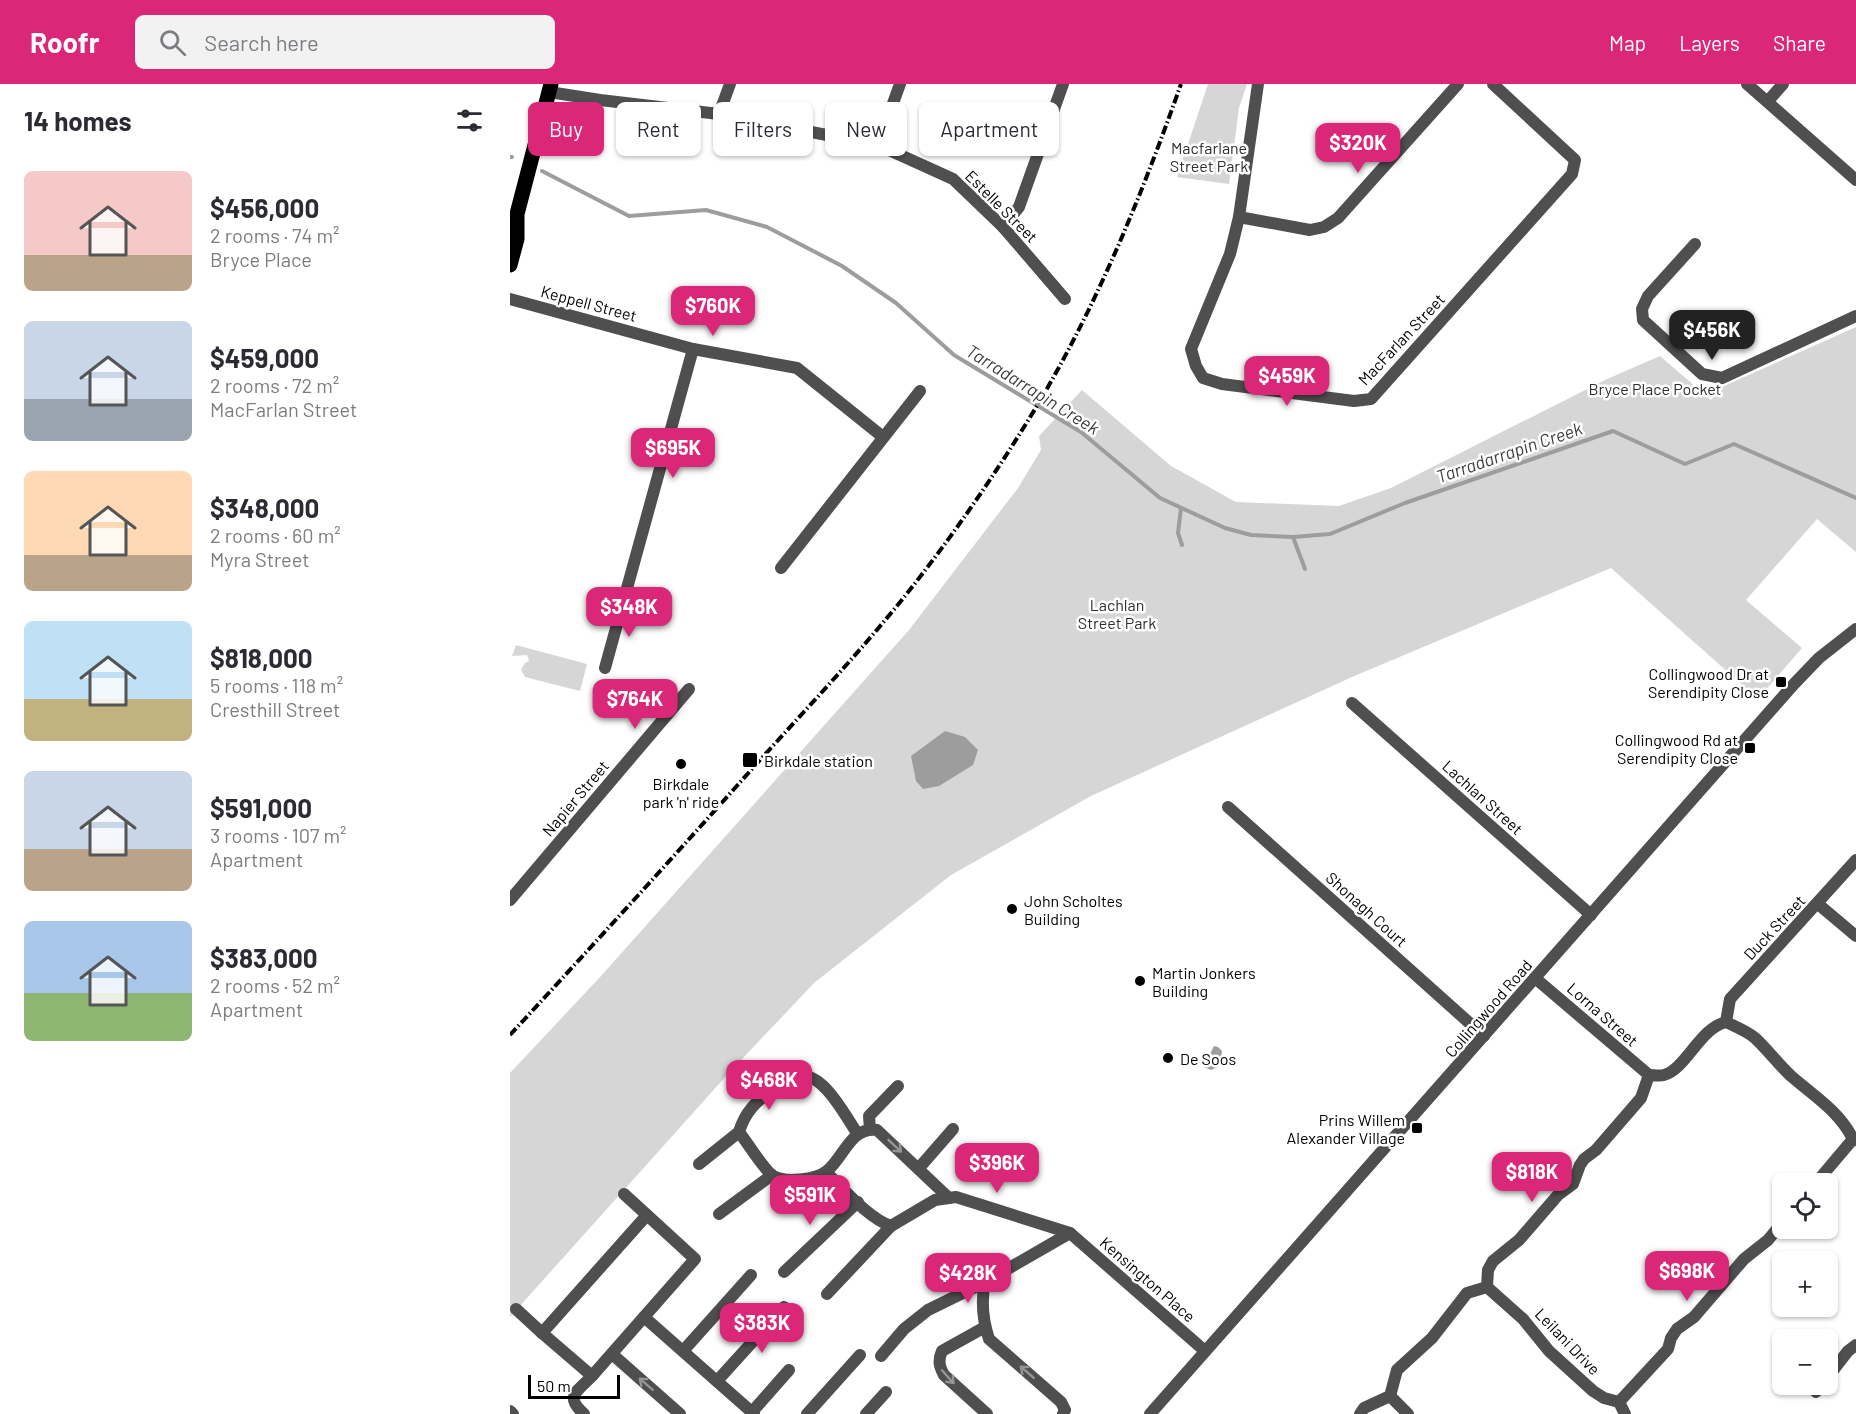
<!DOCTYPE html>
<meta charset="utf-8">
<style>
body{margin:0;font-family:Barlow,sans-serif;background:#f2f2f3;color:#2b2b33;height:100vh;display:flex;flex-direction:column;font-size:22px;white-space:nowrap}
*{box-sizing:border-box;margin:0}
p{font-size:20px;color:#7c7c81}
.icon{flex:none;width:33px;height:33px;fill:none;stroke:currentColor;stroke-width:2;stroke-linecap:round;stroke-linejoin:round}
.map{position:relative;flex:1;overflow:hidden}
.side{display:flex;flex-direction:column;background:#fff;width:510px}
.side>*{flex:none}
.hud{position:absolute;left:18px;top:18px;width:570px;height:54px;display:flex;gap:12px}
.tools{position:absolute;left:1262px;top:1089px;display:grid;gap:12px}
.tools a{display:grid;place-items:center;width:66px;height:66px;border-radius:9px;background:#fff;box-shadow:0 2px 4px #0004;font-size:30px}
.scale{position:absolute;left:18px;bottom:15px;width:92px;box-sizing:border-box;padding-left:6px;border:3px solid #000;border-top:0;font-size:16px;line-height:21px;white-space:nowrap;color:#000;-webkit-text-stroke:4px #fff;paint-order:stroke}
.price{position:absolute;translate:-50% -51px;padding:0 14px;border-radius:12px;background:#db2777;color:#fff;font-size:20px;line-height:39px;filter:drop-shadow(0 2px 3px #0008)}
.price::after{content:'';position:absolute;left:50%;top:36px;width:18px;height:14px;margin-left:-9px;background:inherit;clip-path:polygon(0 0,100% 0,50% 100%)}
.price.current{background:#222;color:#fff}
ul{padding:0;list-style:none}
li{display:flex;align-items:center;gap:18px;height:150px;padding:0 24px}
li span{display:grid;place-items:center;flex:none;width:168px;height:120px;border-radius:9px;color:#555}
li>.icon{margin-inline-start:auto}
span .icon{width:72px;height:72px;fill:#fffc;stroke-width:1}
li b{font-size:26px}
h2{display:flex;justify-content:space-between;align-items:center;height:72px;padding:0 24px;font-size:26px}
.chip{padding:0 21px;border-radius:9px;background:#fff;box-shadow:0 2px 4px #0004;font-size:21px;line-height:54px}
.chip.current{background:#db2777;color:#fff}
header{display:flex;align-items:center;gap:36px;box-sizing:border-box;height:84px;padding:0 30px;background:#db2777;color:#fff}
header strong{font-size:28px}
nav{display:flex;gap:33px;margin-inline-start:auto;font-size:21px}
.search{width:420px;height:54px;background:#f2f2f3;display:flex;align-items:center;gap:15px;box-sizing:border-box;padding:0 21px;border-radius:9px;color:#7c7c81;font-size:22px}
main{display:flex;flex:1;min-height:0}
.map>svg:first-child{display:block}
.green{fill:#d6d6d6}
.water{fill:#9d9d9d}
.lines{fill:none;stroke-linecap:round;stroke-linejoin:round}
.stream{stroke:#9d9d9d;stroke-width:4}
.minor{stroke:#4f4f4f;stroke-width:12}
.tertiary{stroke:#4f4f4f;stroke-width:12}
.primary{stroke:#000;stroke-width:15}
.rail{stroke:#000;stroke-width:4;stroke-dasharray:9 3 1.5 3;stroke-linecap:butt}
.oneway{stroke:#959595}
.poi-dot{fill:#000;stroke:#fff;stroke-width:2}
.labels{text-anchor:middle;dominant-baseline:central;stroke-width:5;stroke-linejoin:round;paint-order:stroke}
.park-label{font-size:16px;fill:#2d2d2d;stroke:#fff}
.street-label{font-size:16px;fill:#000;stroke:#fff}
.poi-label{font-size:16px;fill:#000;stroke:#fff;text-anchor:start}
.water-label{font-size:18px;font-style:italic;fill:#3e3e3e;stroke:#fff}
</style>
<header>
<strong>Roofr</strong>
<div class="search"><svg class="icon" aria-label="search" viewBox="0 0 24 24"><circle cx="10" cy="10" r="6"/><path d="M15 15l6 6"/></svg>Search here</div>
<nav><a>Map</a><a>Layers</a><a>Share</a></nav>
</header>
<main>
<section class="side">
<h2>14 homes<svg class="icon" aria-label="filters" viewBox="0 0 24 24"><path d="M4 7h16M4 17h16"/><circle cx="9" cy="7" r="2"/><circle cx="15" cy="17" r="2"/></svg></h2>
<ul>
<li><span style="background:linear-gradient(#f6c9c9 70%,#b9a48a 0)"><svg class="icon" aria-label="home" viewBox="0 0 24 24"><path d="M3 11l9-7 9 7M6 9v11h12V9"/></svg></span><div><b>$456,000</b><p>2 rooms · 74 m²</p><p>Bryce Place</p></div></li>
<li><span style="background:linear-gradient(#c9d6e8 65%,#9aa5b1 0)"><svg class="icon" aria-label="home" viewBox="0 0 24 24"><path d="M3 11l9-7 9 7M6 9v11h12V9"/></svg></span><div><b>$459,000</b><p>2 rooms · 72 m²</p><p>MacFarlan Street</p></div></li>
<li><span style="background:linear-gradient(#ffd9b3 70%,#b9a48a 0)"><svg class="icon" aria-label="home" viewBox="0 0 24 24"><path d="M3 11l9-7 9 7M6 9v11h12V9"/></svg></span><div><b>$348,000</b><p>2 rooms · 60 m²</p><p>Myra Street</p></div></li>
<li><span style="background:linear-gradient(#bfe0f5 65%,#c2b280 0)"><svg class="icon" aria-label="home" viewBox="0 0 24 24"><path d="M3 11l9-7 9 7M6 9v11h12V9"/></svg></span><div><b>$818,000</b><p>5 rooms · 118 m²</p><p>Cresthill Street</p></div></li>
<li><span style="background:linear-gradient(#c9d6e8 65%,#b9a48a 0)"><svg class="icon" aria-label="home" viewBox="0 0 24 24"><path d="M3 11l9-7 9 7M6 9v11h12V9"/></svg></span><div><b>$591,000</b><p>3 rooms · 107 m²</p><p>Apartment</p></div></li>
<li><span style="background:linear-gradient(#a9c7e8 60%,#8fb573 0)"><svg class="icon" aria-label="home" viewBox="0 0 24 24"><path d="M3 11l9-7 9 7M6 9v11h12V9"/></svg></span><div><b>$383,000</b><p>2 rooms · 52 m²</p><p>Apartment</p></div></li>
</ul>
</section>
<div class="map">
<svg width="1346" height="1330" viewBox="0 0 1346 1330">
<rect width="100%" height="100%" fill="#fff"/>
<!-- green -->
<g class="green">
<path d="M698,0H737L729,24L719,100L667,93Z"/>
<path d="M1346,243V468L1307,435L1236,516L1292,564L1248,615L1101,484L842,593L581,712L441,791L304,899L217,991L0,1233V989L91,892L399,546L508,404L531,366L529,352L572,306L661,382L726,418L829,422L881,404L1095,296L1150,272L1201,316L1214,302Z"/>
<path d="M6,561L77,580L70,607L15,593L11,586L15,579L19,577L17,571L2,572Z"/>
</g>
<!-- water -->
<g class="water">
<path d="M435,647L455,653L468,666L463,681L429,702L413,705L406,697L401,672Z"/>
<path d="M704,962L708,963L712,967L711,975L708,983L701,986L694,983L691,978L692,975L700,970Z"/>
</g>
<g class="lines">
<!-- stream -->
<g class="stream">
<path d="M0,73H2"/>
<path d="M32,87L119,132L196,126L257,143L332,182L386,219L444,271L571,348L650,414L715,444L741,451L783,453L820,450L895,419L1103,347L1175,380L1224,360L1346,414"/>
<path d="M671,424L668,449L672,461"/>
<path d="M783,453L795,485"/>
</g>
<!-- minor -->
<g class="minor">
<path d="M748,0L729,133L720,170L681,265L686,282L693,294L712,300L844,317L861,315L1062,90L1065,76L983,0"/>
<path d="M1237,0L1346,96"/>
<path d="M39,8L90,16L209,30L368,61L443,95L493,143L555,215"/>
<path d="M209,30L220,0"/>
<path d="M368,61L390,0"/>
<path d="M729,133L800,146L814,143L828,134L948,0"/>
<path d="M493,143L509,123L553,0"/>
<path d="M1185,160L1138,212L1132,225L1133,236L1192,290L1212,294L1346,232"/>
<path d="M0,215L183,265L287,284L373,353"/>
<path d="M271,484L410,307"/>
<path d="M95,584L183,265"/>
<path d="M842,619L1081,831"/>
<path d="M718,723L974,952"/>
<path d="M0,816L179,605"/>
<path d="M1308,820L1346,852"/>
<path d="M1025,894L1139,991"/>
<path d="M1216,938L1220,915L1346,776"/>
<path d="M1216,938C1226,943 1237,947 1245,954C1258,966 1268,980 1281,992C1304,1012 1329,1027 1343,1055L1346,1056"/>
<path d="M360,1045L359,1032L388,1002"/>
<path d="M347,1049C334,1030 313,987 287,992C278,994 270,1000 263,1006C246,1017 235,1028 229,1048C237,1058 254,1086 263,1092C275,1099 306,1096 317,1087C335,1072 340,1043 367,1046L439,1114"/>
<path d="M189,1080L229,1048"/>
<path d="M409,1084L443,1045"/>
<path d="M316,1088C334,1105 358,1134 381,1142L425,1116L446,1113L560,1149L695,1267"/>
<path d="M1305,1100L1343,1055"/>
<path d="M114,1110L137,1131"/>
<path d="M209,1130L262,1091"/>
<path d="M137,1131L185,1175L82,1292L32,1249Z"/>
<path d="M274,1188L348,1118"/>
<path d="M475,1198C471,1217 473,1237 479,1255L551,1318L555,1326L553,1330"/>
<path d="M977,1203L1013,1235L1039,1267L1083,1307L1094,1314L1109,1318L1115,1330"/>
<path d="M317,1210L381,1142"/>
<path d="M6,1225L32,1249"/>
<path d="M134,1233L244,1330"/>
<path d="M475,1243L432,1267C428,1276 429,1282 434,1291L477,1330"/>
<path d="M173,1267L241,1191"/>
<path d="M102,1270L170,1330"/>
<path d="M371,1272L394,1245L418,1226L475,1198L560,1149"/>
<path d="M1317,1294L1338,1267L1346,1261"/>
<path d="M207,1297L274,1223"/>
<path d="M1306,1308L1312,1300"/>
<path d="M880,1312L898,1330"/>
<path d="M1109,1318L1158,1265L1161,1254L1167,1245L1184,1233L1234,1175L1258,1156L1272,1139"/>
<path d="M0,1327L3,1330"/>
<path d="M242,1328L279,1286"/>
<path d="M74,1330C54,1312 67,1308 82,1292"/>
<path d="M297,1330L350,1271"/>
<path d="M356,1330L376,1308"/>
<path d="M850,1330L854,1324L880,1312L887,1286L922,1254L957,1209L977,1203L978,1186L983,1177L1009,1156L1048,1111L1063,1100L1070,1081L1074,1075L1086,1066L1131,1014L1139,991C1143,991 1150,992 1154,991C1176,985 1190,944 1216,938"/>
</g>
<!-- tertiary -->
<g class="tertiary">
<path d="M1258,17L1273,0"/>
<path d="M640,1330L1284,600L1309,574L1346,545"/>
</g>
<!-- primary -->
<path class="primary" d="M0,181L7,155V130L41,0"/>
<!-- rail -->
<path class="rail" d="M0,951C84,860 168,768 250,676C299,622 349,569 395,512C438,458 478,401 514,343C581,236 629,119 671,0"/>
</g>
<!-- one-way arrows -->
<defs><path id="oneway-shaft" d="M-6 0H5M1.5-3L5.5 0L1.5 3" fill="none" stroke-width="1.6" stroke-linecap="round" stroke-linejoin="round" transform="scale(1.5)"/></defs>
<g class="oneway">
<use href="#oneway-shaft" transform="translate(385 1062) rotate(43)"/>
<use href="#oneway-shaft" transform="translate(517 1288) rotate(-139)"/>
<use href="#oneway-shaft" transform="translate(438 1293) rotate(48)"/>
<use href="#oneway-shaft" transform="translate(136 1300) rotate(-139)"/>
</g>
<!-- markers -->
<g class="poi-dot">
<rect x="1265" y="592" width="12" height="12" rx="3"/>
<rect x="1234" y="658" width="12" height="12" rx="3"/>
<rect x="232" y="668" width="16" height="16" rx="3"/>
<circle cx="171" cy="680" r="6"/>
<circle cx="502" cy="825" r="6"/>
<circle cx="630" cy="897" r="6"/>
<circle cx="658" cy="974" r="6"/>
<rect x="901" y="1038" width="12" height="12" rx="3"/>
</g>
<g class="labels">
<!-- park labels -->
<g class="park-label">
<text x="699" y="63">Macfarlane<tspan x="699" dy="18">Street Park</tspan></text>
<text x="1145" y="304">Bryce Place Pocket</text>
<text x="607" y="520">Lachlan<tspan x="607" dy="18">Street Park</tspan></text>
</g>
<!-- street labels -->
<g class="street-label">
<text transform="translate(492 122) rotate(45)">Estelle Street</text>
<text transform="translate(79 219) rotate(15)">Keppell Street</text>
<text transform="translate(891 255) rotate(-47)">MacFarlan Street</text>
<text transform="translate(973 713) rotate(42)">Lachlan Street</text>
<text transform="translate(65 714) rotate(-50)">Napier Street</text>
<text transform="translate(857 825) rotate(42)">Shonagh Court</text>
<text transform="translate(1264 843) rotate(-47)">Duck Street</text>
<text transform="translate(978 924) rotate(-49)">Collingwood Road</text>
<text transform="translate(1093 930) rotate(41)">Lorna Street</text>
<text transform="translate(638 1195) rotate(41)">Kensington Place</text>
<text transform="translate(1058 1257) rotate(46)">Leilani Drive</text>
</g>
<!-- poi labels -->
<g class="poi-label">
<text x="1259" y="589" text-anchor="end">Collingwood Dr at<tspan x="1259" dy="18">Serendipity Close</tspan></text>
<text x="1228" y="655" text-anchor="end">Collingwood Rd at<tspan x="1228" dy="18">Serendipity Close</tspan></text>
<text x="254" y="676">Birkdale station</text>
<text x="171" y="699" text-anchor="middle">Birkdale<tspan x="171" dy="18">park 'n' ride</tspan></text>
<text x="514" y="816">John Scholtes<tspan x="514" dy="18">Building</tspan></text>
<text x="642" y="888">Martin Jonkers<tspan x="642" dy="18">Building</tspan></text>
<text x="670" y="974">De Soos</text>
<text x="895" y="1035" text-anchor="end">Prins Willem<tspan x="895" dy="18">Alexander Village</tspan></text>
</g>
<!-- water labels -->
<g class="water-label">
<text transform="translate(523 305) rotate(32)">Tarradarrapin Creek</text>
<text transform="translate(999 368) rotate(-19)">Tarradarrapin Creek</text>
</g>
</g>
</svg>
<div class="tools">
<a><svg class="icon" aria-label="locate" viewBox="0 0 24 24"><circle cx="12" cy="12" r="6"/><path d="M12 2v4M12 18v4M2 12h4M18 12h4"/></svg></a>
<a>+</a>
<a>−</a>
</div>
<div class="scale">50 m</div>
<b class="price" style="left:848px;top:90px">$320K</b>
<b class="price" style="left:203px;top:253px">$760K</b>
<b class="price current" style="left:1202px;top:277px">$456K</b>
<b class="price" style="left:777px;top:323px">$459K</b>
<b class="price" style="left:163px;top:395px">$695K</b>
<b class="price" style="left:119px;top:554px">$348K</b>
<b class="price" style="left:125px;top:646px">$764K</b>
<b class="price" style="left:259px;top:1027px">$468K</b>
<b class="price" style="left:487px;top:1110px">$396K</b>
<b class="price" style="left:1022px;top:1119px">$818K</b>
<b class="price" style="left:300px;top:1142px">$591K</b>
<b class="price" style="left:1177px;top:1218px">$698K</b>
<b class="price" style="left:458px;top:1220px">$428K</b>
<b class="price" style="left:252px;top:1270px">$383K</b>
<div class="hud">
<a class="chip current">Buy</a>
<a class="chip">Rent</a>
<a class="chip">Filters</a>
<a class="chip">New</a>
<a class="chip">Apartment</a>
</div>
</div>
</main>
